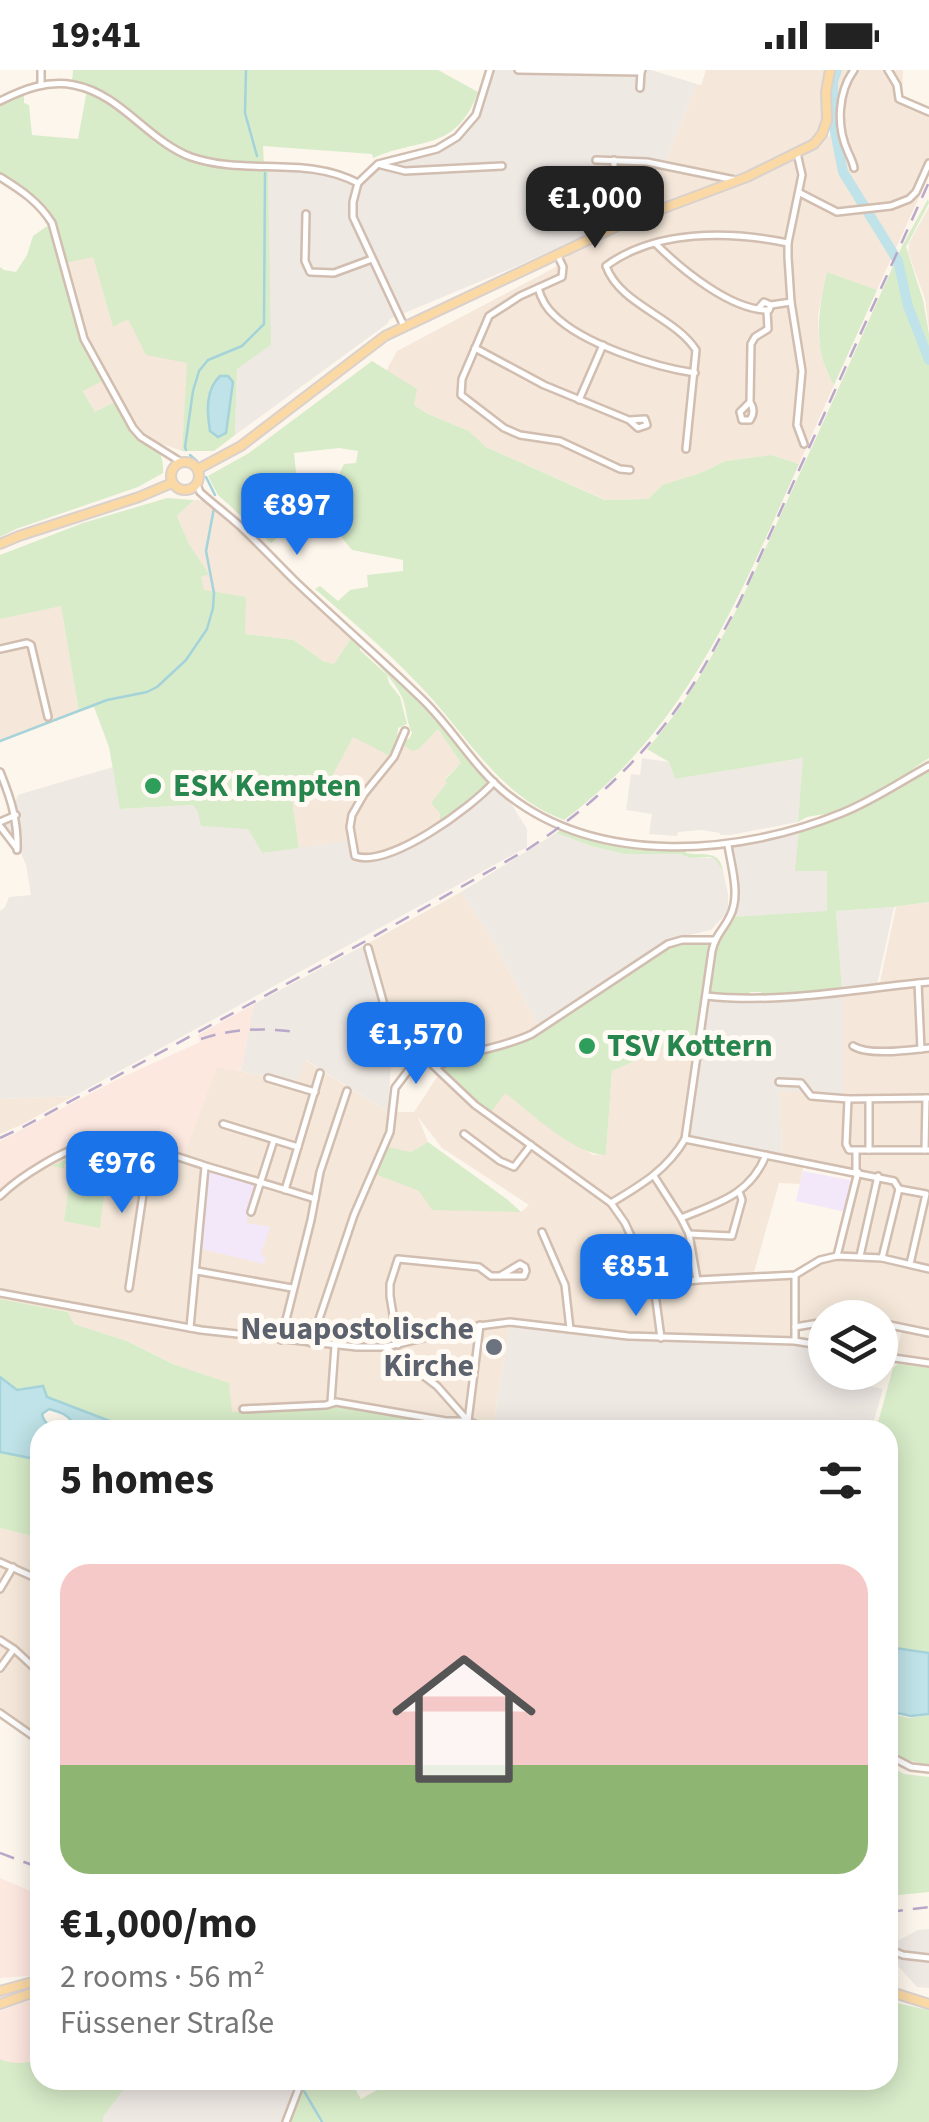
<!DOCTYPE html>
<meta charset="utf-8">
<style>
body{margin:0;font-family:"Source Sans 3",sans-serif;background:#f2f2f2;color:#222;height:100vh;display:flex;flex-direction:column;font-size:38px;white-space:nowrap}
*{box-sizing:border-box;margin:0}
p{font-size:32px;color:#767676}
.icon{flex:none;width:55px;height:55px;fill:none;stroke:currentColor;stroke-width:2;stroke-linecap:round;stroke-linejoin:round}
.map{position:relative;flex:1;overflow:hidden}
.sheet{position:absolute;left:30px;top:1350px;width:868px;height:670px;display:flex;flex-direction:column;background:#fff;border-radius:30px;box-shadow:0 5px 25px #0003}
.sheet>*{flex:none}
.buttons{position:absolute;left:808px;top:1230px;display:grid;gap:20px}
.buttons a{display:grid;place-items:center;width:90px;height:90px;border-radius:50%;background:#fff;box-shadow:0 5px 25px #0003;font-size:50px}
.price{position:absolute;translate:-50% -85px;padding:0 22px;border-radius:20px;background:#1a73e8;color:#fff;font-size:32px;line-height:65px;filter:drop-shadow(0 2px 5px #0008)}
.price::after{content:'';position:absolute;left:50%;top:60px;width:30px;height:22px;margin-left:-15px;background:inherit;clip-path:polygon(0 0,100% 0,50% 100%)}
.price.active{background:#222;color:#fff}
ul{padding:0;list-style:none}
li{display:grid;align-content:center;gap:20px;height:530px;padding:0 30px}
li span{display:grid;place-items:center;height:310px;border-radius:30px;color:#555}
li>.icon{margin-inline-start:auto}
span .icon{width:180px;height:180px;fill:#fffc;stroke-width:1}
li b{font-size:42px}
h2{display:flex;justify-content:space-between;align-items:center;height:120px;padding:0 30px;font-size:42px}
.status{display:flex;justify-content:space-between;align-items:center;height:70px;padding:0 50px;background:#fff;direction:ltr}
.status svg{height:28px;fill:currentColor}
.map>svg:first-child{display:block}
.residential{fill:#f5e8da;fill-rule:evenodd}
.commercial{fill:#fde8e0}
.industrial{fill:#efe9e4}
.education{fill:#f3e8fa}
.green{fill:#d8ecc9;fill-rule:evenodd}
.water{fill:#bfe3e8;stroke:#a5d3da;stroke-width:2.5}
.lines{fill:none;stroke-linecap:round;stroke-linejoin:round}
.stream{stroke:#a5d3da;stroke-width:2.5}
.river{stroke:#bfe3e8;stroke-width:10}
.minor-casing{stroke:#d1beb0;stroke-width:10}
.major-casing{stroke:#dad1cd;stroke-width:12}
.minor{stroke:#fff;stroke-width:5}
.major{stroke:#fbd9a5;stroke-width:8}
.rail{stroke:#b9a8c9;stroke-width:2.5;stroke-dasharray:15 10;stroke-linecap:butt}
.leisure-dot{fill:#2e9e5b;stroke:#fffaf3;stroke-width:4}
.worship-dot{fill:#6b7280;stroke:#fffaf3;stroke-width:4}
.labels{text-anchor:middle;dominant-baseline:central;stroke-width:10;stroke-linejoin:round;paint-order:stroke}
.leisure-label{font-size:32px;font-weight:bold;fill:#27864d;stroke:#fffaf3;text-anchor:start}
.worship-label{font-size:32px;font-weight:bold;fill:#5b616d;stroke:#fffaf3;text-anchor:end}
</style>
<div class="status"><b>19:41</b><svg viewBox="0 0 49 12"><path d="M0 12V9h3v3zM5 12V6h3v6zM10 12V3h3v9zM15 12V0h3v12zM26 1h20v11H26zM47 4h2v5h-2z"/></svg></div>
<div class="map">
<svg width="929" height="2052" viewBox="0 0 929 2052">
<rect width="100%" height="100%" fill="#fdf6ec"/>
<!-- residential -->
<g class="residential">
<path d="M706,0H826L820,63L812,71L761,98L623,151L615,124L616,92L664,95L697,14L701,15Z"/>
<path d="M833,0H903L902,31L929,43V87L915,122L920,125L877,220L827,202L818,245L819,271L826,301L834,315L799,394L771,385L725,391L703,402L662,415L648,429L606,430L486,377L469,361L428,344L414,335L386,301L397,281L554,198L570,185L639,153L755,109L817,75L830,65L832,57L830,56L829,22Z"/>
<path d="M929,137V259L925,229L908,182L909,173Z"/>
<path d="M93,186L113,256L128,248L188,293L182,381L156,372L142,365L135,357L120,329L95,342L83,320L109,306L87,268L66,193Z"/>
<path d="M194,430H204L238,458L352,567L334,594L323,591L294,570L244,564L204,521L201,506L208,503L189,474L177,446Z"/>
<path d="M61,535L79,642L0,672V549Z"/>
<path d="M438,659L461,693L445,709L447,712L440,753L388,781L368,787L356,785L353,770L299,778L291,722H323L353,666L391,686L397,672L419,679Z"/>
<path d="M461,822L495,874L539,957L520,968L453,986L437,995L399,961L388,941L365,875Z"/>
<path d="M929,832V1288H920L896,1286L903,1256L880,1251V1248H825V1250L796,1255L797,1206L820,1192L839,1187L859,1100L782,1086L780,1020L806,1022L843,1030V923L879,917L896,837Z"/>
<path d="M689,968H698L683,1070L804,1094L800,1114L779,1113L753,1206L794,1207L793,1268L615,1263L511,1250L494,1351L446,1354L336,1334L325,1339L231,1342L228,1313L173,1294L127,1271L74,1254L68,1242L0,1229V1125L15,1109L33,1098L92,1072L91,1077L66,1087V1090L52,1096L91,1084L99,1157L110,1078L217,996L295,1013L305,990L388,1042H414L439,1004L489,1045L505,1022L561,1066L593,1085L606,1084L612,1001ZM418,1047L442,1078L529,1135L521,1142L388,1078L411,1082L428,1072Z"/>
<path d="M74,1026L21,1055L0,1064V1029Z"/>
<path d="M0,1458L40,1468V1668L0,1639Z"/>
</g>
<!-- commercial -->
<g class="commercial">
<path d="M254,934L241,1001L217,997L184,1085L151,1077L92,1072L33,1098L15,1109L0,1125V1071L116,1010L200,972L198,965Z"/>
<path d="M0,1808L40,1825V1905L0,1908Z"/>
<path d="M40,1927V1990L27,1993H8L0,1989V1941Z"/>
</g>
<!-- industrial -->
<g class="industrial">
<path d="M492,0H651L697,14L664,95L616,92L612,126L618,148L604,154V158L585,167L574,170L515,197L390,249L387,254L235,365L237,299L268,143V99L319,100L358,115L379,96L448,76L470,58L478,46L484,34Z"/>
<path d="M642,688L669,692L675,709L804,688L798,752L730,765H720V763L702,760L678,762L677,766L649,764L652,744L626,740L631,704L640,705Z"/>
<path d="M113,697L121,739L193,735L198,742L248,759L262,783L350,770L352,787L361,791L390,786L467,742L493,717L507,727L527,759V777L74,1026L0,1029V841L5,837L9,827L31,825L26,795L18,776L0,753V748L9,746L17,737L15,732L18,725L24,723Z"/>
<path d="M799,761L796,801H827V842L731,847L734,809L732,775Z"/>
<path d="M556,763L591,776L624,784H680L690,788H715L723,801L728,824V837L725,845L711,860L667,870L539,957L495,874L461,822Z"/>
<path d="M894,837L877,915L842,920L836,841Z"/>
<path d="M365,875L385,943L393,958L388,1042L306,990L296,1013L241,1001L254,934Z"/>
<path d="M843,923V1027L780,1020L782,1086L687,1067L707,928L733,932Z"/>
<path d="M510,1256L608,1268L794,1275L825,1280L822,1305L883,1319L871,1360H535L494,1351Z"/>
<path d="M929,1859V1918L917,1917L899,1897L896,1886L889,1883L893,1873L918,1860Z"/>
<path d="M128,2010H300L284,2052H103L102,2048L129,2012Z"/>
</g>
<!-- education -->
<g class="education">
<path d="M208,1099L257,1113L246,1153L270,1157L261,1184L265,1187L264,1194L202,1179Z"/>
<path d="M803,1101L854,1111L846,1142L796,1131Z"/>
</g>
<!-- green -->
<g class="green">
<path d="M73,0H438L478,22C456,82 421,67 373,88L372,84L263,76L264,94L227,92L191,85L165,71L118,34L72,13Z"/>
<path d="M87,20L100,26L190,88L268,99L271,275L237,299L235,365L214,381H182L187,293L146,285L128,249L113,257L93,187L66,193C51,143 47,132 0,105V33L24,22V33L29,35L32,65L78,69Z"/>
<path d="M928,129L929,133L906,177L923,230L929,264V688L911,700L929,690V693L863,731L809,752L824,744L807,747L798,752L803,688L675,709L669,692L647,679C708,609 744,525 782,442C823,354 862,266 901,178Z"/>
<path d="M50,154L82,271L104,310L83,321L95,342L116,331C121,340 125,352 132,360C147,377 165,374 163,403L138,417L16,459L0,467V197L4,200L16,202L27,185L33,166Z"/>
<path d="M827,202L877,220L834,315C812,280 818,240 827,202Z"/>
<path d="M372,291L417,319L414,335L428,344L469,361L486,377L605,430L648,429L662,415L703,402L725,391L771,385L799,394C738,529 688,657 564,750C506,729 472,675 434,631C398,590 356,555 315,519L320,516L338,531L350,520L368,517L367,505L403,501V490L352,480L315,434L271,473L218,425L208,406L249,383ZM339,378L358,381L356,393L344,394L331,421L297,413L294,383Z"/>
<path d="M167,428L194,430L177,446L189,474L209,504L201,507L204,520L246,527L245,564L294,570L323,591L334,594L352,567L360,575V580L387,605L389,613L400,627L407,654L398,658L397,672L392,687L353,667L323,723L291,722L299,778L262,783L248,759L201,756L198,742L193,735L120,739L109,677L94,637L79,642L61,536L0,549V485L83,453Z"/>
<path d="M362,576L426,636L489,714L465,738L440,753V743L431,733L447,713L445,710L461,693L438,659L419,679L412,681L401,673L410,668L412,663C406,652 407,635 400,623C390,606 377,593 362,579Z"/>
<path d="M929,700V832L894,837L836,841L842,920L761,926V922H750L749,926L708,923L717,870L731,847L827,841V801H795L799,761L866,736Z"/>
<path d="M563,758L616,774L686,779V783C703,786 720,779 723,801L715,789L710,787L690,788L680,784H624L591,776L556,763Z"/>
<path d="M682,872H712L698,968H689L612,1001L606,1085C574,1085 530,1042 505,1023L490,1044L461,1022L439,998L455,989L522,971L669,876Z"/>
<path d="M428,1072L508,1130L521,1142L432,1140L419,1121L375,1104L388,1077L411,1082Z"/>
<path d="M91,1077L110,1078L100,1158L64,1151L70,1109L92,1100L91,1084L64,1094V1098L51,1096L66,1090V1087Z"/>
<path d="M0,1229L68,1242L74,1254L127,1271L173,1294L229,1313L232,1342L325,1339L336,1334L446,1354L494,1351L535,1360H133L47,1327L33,1316L17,1320L0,1307Z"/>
<path d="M898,1294L929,1298V1583L888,1577V1360H876L893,1298Z"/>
<path d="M0,1382L40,1390V1468L0,1458Z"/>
<path d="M888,1643L909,1648L929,1645V1695L907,1690L888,1680Z"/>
<path d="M888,1696L904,1704L929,1707V1822L888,1826Z"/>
<path d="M888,1929L901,1934L929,1940V2052H322L305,2021L320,2052H288L303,2010H350L361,2029L391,2012V2010H888Z"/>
<path d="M0,1989C13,1995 26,1993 40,1990V2010H128L129,2012L103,2047V2052H0Z"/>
</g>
<!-- water -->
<g class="water">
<path d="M220,306H228L233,312L226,363L218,367L210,361C207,342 205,320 220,306Z"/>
<path d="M0,1307L17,1320L43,1316L47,1327L133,1360H71L74,1356C70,1345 60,1342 49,1339L42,1344C44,1354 51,1357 60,1360H40V1390L0,1382Z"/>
<path d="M888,1577L929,1583V1644L911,1646L888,1641Z"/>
</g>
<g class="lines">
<!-- stream -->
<g class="stream">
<path d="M246,0L245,43L257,86"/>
<path d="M186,380L185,377L193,321L199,301L208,290L242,276L264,254L265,103"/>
<path d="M190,385L197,391"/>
<path d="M206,407L215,425"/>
<path d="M0,671L107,630L147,622L157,617L186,590L207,559L213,538L214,523L206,481L214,438"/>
<path d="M304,2021L322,2052"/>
</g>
<!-- river -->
<path class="river" d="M837,0L833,12V51L843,102L898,191L908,236L929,290"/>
<defs>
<g id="minor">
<path d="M518,0L641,2L642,0"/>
<path d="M888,0L897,15L899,29L929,42"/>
<path d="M41,14V0"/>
<path d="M640,18L641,2"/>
<path d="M0,31C24,19 47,10 74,15C121,24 148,71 191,87C246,106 305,85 358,113"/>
<path d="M797,83L802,105L788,173V187L791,232L802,301L797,355L804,374"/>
<path d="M596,90L647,92L735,110"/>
<path d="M614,90V124L622,154"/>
<path d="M381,95L405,101L502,96"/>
<path d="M854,98C853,92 850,87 848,82C836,56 838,22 854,0"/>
<path d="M0,107C21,120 39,132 52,153L84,269L133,358L141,367L181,392"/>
<path d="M358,113L378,94L437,79L457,67L476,45L490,0"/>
<path d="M358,113L353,132V147L404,256"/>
<path d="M800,123L837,142L891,136L909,129L916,122L929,93"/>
<path d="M306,144L305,191L310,202L334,203L372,189"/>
<path d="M656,174C682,200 732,241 769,240L771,235L764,232L758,239"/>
<path d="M557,184L563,197L562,207L520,226L489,246L462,309L461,325L504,358L520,365L560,371L620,399L630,400"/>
<path d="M538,218C541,228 546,238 554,245C583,274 654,297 695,303"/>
<path d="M771,235L791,232"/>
<path d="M475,278L544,315L629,350L638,358L647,355L645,349L629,350"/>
<path d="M579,330L603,275"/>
<path d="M750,332C754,338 754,344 750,350H742L740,342L750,332L751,274L755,267L768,259L767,241"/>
<path d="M686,379L696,280C674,246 620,235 606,196C656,159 731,161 788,173"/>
<path d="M197,415L200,422C213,434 227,444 240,456C259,474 276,492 294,510C336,550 380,588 422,629C453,659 474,698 508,725C600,797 740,785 842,743C872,731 900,712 929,696"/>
<path d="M0,579L27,573L31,575L48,647"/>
<path d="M405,661L394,687L364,724L352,745L350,757L355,786C389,798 471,738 494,712"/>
<path d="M0,702C11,729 18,751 17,780"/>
<path d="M0,752L16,745"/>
<path d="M0,756L16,777"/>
<path d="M368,878L386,942L398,962L475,1035L611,1133L625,1153L654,1216L661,1268"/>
<path d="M918,913L921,979"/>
<path d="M706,926C780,934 855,919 929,912"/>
<path d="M853,976C869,986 910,980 929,978"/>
<path d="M436,997C467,980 501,979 532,964L668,874L682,870H714"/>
<path d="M268,1008L315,1022"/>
<path d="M779,1012L801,1013L811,1026L848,1029L929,1028"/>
<path d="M848,1029L846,1074L849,1080H929"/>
<path d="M223,1054L298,1077"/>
<path d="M464,1064L500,1091L514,1097L531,1075"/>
<path d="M685,1069L894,1111L899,1119L882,1188"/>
<path d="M869,1080V1029"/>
<path d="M925,1080L926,1028"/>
<path d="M856,1102V1081"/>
<path d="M654,1106L681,1148L689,1164L697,1210"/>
<path d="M899,1119L926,1124L910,1194"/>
<path d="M285,1120L320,1003"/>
<path d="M0,1126C18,1108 66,1077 92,1074C133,1069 174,1086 212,1098C246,1108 281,1118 315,1129"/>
<path d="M611,1133C641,1115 667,1100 685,1069L712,881C716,863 723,861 730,846C741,825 731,796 728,775"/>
<path d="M251,1142L274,1070"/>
<path d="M681,1148C718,1133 750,1125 766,1085"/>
<path d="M542,1162L565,1215L570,1259"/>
<path d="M689,1164L732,1166L742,1130L740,1124"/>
<path d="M837,1186L858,1102"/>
<path d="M860,1186L878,1106"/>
<path d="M197,1201L292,1218"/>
<path d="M654,1216L697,1210L795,1205L820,1190L837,1186L882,1188L929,1199"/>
<path d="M129,1218L150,1078"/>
<path d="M0,1223L201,1260L357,1277H385L471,1257L510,1252L628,1266L795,1271L825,1276"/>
<path d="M880,1253L929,1263"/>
<path d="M795,1257L825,1252"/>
<path d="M190,1258L205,1097"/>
<path d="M281,1270L311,1150L320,1102L347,1021"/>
<path d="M795,1271V1205"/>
<path d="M311,1273L354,1145L390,1062L395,1018L420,985"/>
<path d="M398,1275L390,1226V1214L398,1189L479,1197L491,1206H524L526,1201L525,1197L520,1194L500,1206"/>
<path d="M385,1277L437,1316L468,1351L488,1360"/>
<path d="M880,1286L929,1293"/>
<path d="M331,1332L335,1276"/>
<path d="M243,1339L326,1335L336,1332L446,1351H468"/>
<path d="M468,1351L480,1255"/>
<path d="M0,1492L40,1510"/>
<path d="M0,1519L13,1497"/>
<path d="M0,1570L14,1579L40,1603"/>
<path d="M0,1598L13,1580"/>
<path d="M0,1643L40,1671"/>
<path d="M888,1685L911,1697L929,1699"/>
<path d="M888,1879L903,1885L929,1888"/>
<path d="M286,2052L302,2010"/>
</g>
<g id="major">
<circle cx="185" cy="406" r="14"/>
<path d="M198,399L241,376L385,266L624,153L747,107L814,74L822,64L827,50L826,22L830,0"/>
<path d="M0,474L19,466L139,427L172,413"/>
<path d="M0,1921L40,1910"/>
<path d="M888,1921L929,1934"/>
<path d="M0,1934L40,1920"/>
</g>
</defs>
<!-- minor casing -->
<use href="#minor" class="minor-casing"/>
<!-- major casing -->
<use href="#major" class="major-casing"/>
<!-- minor -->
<use href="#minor" class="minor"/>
<!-- major -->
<use href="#major" class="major"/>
<!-- rail -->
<g class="rail">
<path d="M201,969C234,958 264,958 297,962"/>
<path d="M0,1068L23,1057L364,872L528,779C586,741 640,691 680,634C703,602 720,567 739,533L929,112"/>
<path d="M0,1783L40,1798"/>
<path d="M888,1842L929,1837"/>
</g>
</g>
<!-- markers -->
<g class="leisure-dot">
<circle cx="153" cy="716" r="10"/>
<circle cx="587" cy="976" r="10"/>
</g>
<circle class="worship-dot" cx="494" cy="1277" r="10"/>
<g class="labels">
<!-- leisure labels -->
<g class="leisure-label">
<text x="173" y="716">ESK Kempten</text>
<text x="607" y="976">TSV Kottern</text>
</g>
<!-- worship labels -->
<g class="worship-label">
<text x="474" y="1259">Neuapostolische<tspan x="474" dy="37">Kirche</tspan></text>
</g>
</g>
</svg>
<div class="buttons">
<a><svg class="icon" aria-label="layers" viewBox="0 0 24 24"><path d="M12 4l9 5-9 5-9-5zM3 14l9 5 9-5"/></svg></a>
</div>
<b class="price active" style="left:595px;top:181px">€1,000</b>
<b class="price" style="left:297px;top:488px">€897</b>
<b class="price" style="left:416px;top:1017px">€1,570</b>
<b class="price" style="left:122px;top:1146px">€976</b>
<b class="price" style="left:636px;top:1249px">€851</b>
<section class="sheet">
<h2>5 homes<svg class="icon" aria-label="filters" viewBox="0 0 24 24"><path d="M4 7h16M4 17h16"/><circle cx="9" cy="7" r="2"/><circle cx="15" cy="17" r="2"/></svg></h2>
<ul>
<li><span style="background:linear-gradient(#f6c9c9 65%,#8fb573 0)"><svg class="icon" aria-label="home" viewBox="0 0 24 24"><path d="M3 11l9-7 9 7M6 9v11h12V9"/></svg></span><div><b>€1,000/mo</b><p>2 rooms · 56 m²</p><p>Füssener Straße</p></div></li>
</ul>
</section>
</div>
